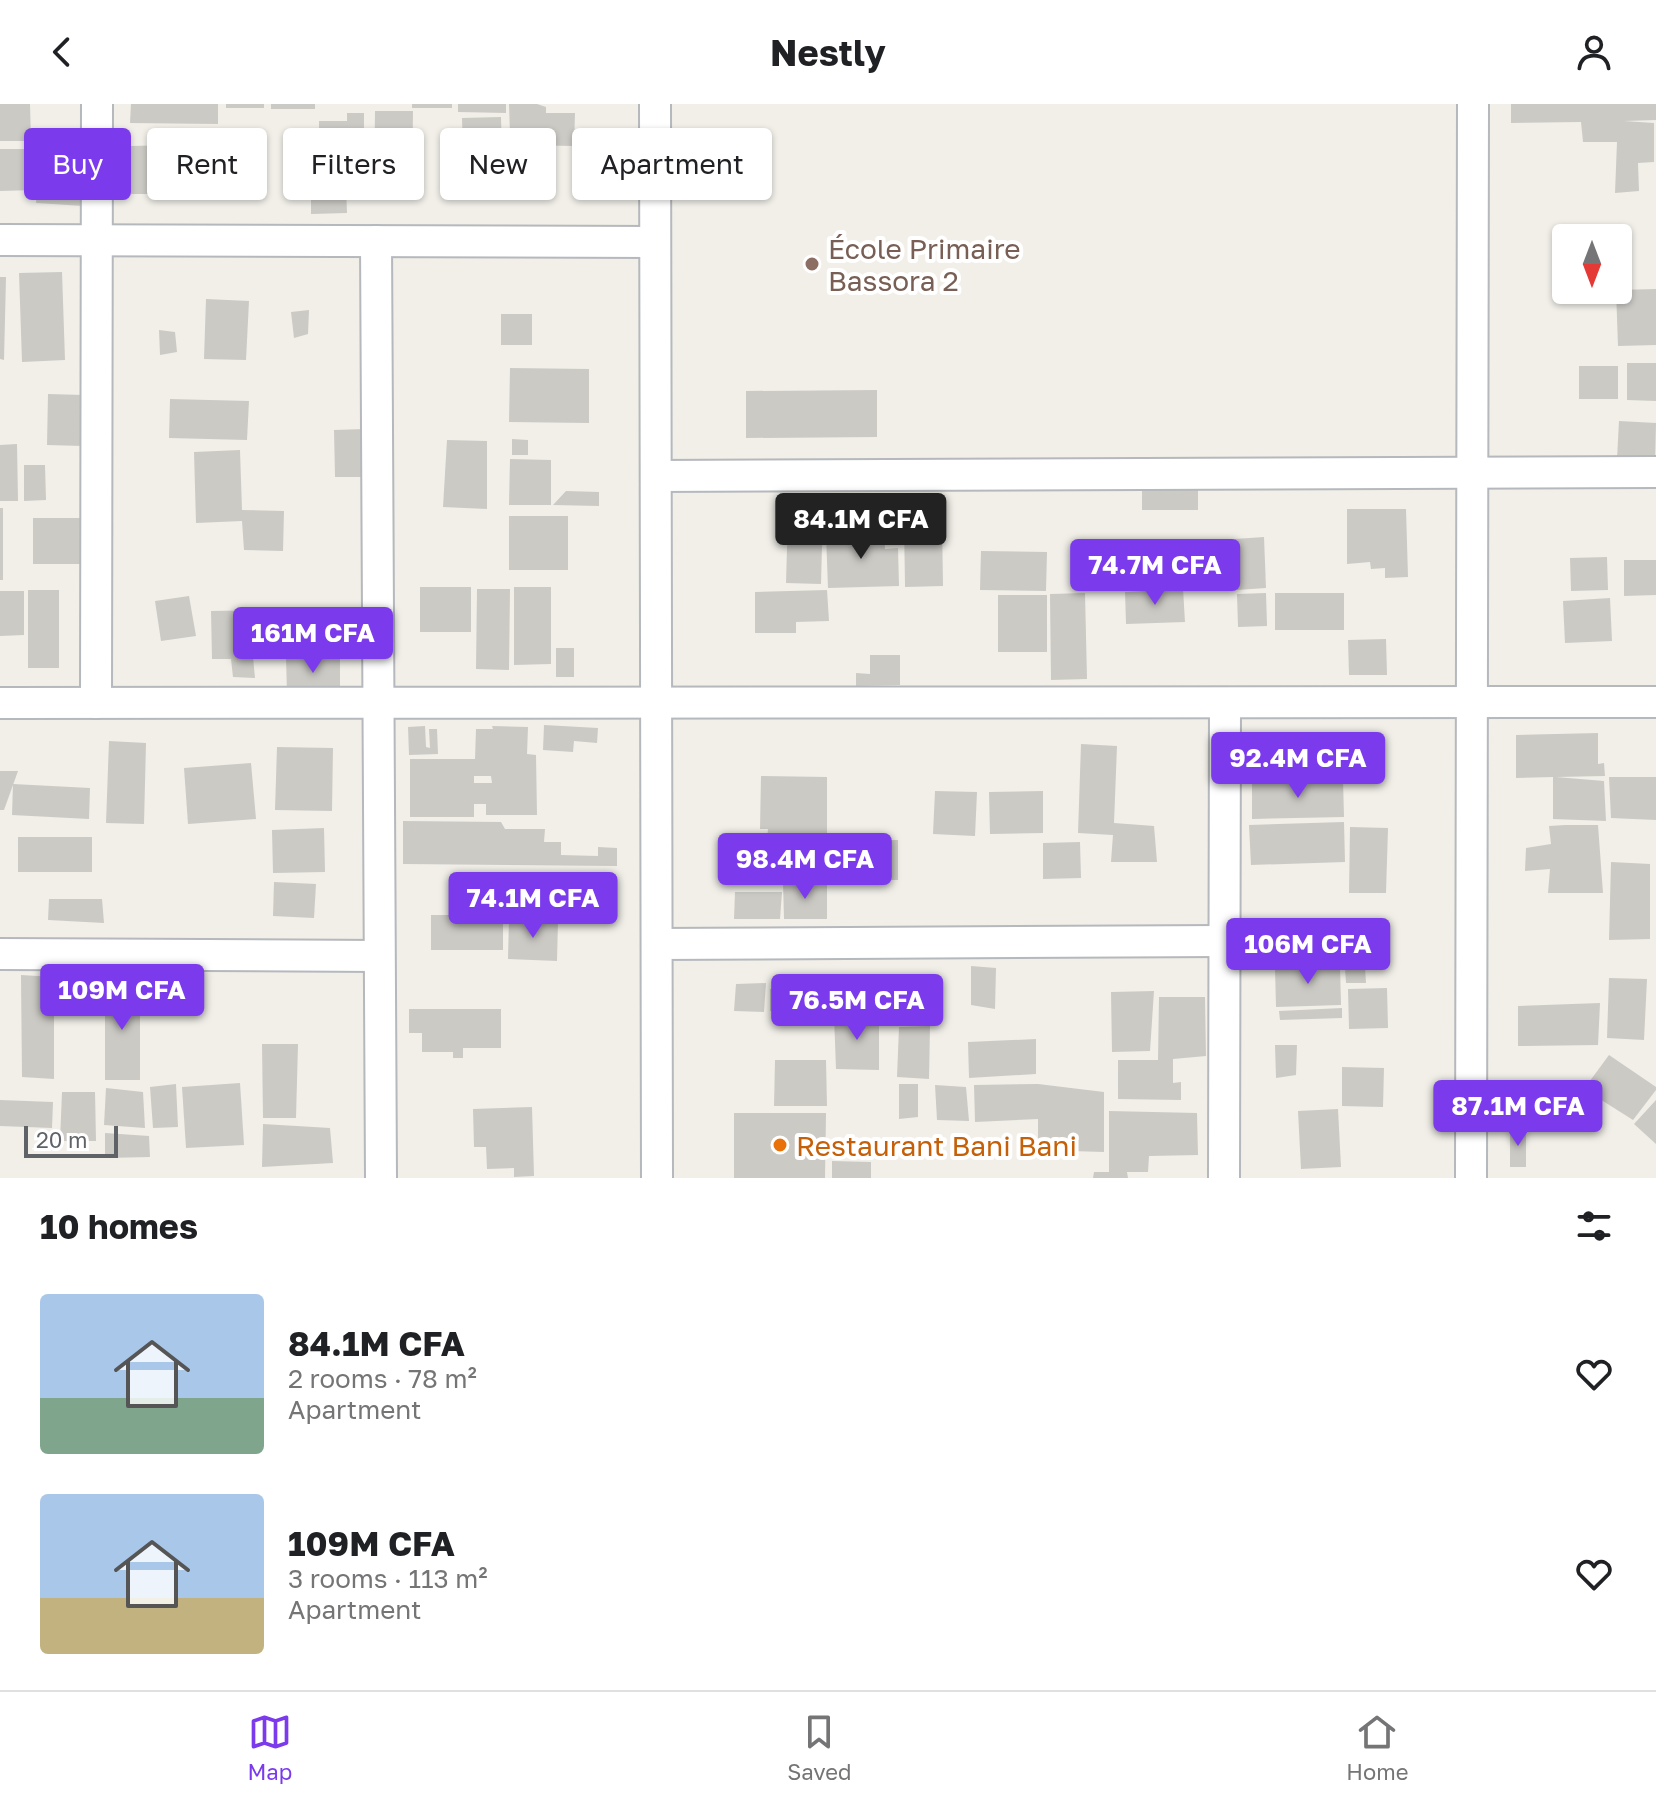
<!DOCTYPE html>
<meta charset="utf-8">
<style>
body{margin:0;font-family:"Golos Text",sans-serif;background:#f6f6f6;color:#202124;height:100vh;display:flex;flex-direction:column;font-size:30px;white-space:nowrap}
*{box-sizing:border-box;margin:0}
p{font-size:26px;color:#757577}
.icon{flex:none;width:44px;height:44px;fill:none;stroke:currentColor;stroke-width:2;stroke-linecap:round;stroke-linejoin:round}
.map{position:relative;height:1074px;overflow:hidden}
.panel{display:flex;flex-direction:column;background:#fff;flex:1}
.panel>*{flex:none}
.guide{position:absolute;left:24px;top:24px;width:800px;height:72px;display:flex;gap:16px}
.needle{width:52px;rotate:180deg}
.tools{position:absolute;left:1552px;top:120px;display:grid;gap:16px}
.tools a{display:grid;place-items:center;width:80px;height:80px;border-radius:8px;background:#fff;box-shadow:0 2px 6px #0004;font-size:40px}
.scale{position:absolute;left:24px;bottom:20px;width:94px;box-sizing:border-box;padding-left:8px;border:4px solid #5f6368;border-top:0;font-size:22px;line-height:28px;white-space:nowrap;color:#5f6368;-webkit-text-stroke:6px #fff;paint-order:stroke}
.price{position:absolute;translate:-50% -68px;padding:0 18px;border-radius:8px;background:#7c3aed;color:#fff;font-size:26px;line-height:52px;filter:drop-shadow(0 2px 4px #0008)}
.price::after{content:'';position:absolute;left:50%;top:48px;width:24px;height:18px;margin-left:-12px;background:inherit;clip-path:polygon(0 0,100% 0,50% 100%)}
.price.on{background:#222;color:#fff}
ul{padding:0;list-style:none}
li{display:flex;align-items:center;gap:24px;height:200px;padding:0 40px}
li span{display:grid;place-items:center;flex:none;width:224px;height:160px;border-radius:8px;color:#555}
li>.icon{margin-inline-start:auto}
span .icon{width:96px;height:96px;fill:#fffc;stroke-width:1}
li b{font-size:34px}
h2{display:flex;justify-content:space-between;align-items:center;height:96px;padding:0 40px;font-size:34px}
.pill{padding:0 28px;border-radius:8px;background:#fff;box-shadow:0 2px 6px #0004;font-size:28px;line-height:72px}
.pill.on{background:#7c3aed;color:#fff}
header{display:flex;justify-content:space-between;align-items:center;height:104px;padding:0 40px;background:#fff;font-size:36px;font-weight:700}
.menu{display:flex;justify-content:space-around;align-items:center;height:112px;border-top:2px solid #e0e0e0;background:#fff;font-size:22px;color:#757577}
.menu a{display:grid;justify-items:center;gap:4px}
.menu .on{color:#7c3aed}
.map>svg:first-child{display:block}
.building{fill:#cccac5;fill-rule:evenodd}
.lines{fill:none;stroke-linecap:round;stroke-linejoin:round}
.minor-casing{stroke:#b5b8bc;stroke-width:34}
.minor{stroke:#fff;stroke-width:30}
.education-dot{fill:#8d6e63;stroke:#fff;stroke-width:3}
.food-dot{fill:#e8710a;stroke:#fff;stroke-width:3}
.labels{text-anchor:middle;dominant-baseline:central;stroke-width:8;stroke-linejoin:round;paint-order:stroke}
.education-label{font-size:28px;fill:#785e54;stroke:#fff;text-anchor:start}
.food-label{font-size:28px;fill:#c56008;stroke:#fff;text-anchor:start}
</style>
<header><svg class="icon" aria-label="back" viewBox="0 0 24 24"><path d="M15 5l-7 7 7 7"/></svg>Nestly<svg class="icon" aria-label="person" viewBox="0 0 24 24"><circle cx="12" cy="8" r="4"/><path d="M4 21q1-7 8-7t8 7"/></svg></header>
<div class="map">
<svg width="1656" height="1074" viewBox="0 0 1656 1074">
<rect width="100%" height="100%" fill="#f1efe8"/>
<!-- building -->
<g class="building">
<path d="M0,0H30L31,37H0Z"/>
<path d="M131,0H218V20L130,19Z"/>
<rect x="226" y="0" width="38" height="4"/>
<rect x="271" y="0" width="44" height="5"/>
<rect x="412" y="0" width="40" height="4"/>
<path d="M458,0H506V9L458,8Z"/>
<path d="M509,0H537L546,3V9H575L574,42L516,41L510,31Z"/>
<path d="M1511,0H1656V16L1624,17L1654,19V58L1638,59L1639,87L1615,89L1617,38H1583L1581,18L1511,19Z"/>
<path d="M375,7H413L412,82H374Z"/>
<path d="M347,9H364V59H319V17H347Z"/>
<path d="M501,13L502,54H463L462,14Z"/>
<path d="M176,41L177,90H131L130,42Z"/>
<path d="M0,45H35L36,86L0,87Z"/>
<path d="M39,45L85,47L83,102L36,99Z"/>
<path d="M346,82L347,109L311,110V83Z"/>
<path d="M62,168L65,256L22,258L19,169Z"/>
<path d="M0,173H6L4,256L0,255Z"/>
<path d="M1656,185V241L1618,242L1616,186Z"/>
<path d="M206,195L249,197L246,256L204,255Z"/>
<path d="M309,206L308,230L294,234L291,208Z"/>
<rect x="501" y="210" width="31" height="31"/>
<path d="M159,226L175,228L177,248L160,251Z"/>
<path d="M1627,259H1656V297L1627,296Z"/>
<rect x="1579" y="262" width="39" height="33"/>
<path d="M510,264L589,265V319L509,318Z"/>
<path d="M877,286V333L746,334V287Z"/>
<path d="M48,290L84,291L83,342L47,341Z"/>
<path d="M170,295L249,297L247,336L169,334Z"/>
<path d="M1619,317L1656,319L1655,358L1617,355Z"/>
<path d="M364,325L365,373H335L334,326Z"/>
<path d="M512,335L528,336V351H512Z"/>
<path d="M447,336L487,337V405L443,403Z"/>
<path d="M17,340L18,397H0V341Z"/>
<path d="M240,346L242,406L284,407L283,447L244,446L242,417L196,419L194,348Z"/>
<path d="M510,355L551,356V401H509Z"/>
<path d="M24,361H45L46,396L24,397Z"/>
<rect x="1142" y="376" width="56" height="30"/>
<path d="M566,387L599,388V402L553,401Z"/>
<rect x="0" y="404" width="3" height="72"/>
<path d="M1347,405H1406L1408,473L1385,474V464L1371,465L1370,458L1347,460Z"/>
<path d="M793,406L826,407L822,442L821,480L786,479L787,443Z"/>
<rect x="509" y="412" width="59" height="54"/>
<rect x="33" y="414" width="49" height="46"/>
<path d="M904,419H942L943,482L905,483Z"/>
<path d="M884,428L885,445L898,444L899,482L828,484L826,430Z"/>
<path d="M1264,433L1266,484L1237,486L1235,435Z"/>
<path d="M1117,446L1118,486L1080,487V448Z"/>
<path d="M981,447L1047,448L1046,487L980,486Z"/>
<path d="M1607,453L1608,486L1571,487L1570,454Z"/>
<path d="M1624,456H1656V491L1624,492Z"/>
<rect x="420" y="483" width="51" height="45"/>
<path d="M514,483H551V560L514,561Z"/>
<path d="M477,485H510L509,566L476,565Z"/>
<path d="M1183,485L1185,518L1126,520L1125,488Z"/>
<rect x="28" y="486" width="31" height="78"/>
<path d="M827,486L829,517L796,518V529H755V488Z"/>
<path d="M0,487H24V531L0,532Z"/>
<path d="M1085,489L1087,575L1051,576L1050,490Z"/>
<path d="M1266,489L1267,522L1238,523L1237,490Z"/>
<rect x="1275" y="489" width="69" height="37"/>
<rect x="998" y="491" width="49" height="57"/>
<path d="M189,492L196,532L161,537L155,497Z"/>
<path d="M1610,494L1612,537L1565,539L1563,497Z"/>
<rect x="289" y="503" width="50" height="39"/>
<path d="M270,506L264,531L274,533L272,543L264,546V552L253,553L255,574L233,573L231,555H212L211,507Z"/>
<path d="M1386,535L1387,571H1349L1348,536Z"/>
<rect x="556" y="544" width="18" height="29"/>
<path d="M870,551H900V581L856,582V569L870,570Z"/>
<path d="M340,552V590H287L286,553Z"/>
<path d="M544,621L598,624L597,639L574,637L573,648L543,646Z"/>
<path d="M425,622L426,643L430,644L429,625H437L438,650L409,651L408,623Z"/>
<path d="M492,622L528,623L527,650L536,651L537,711H486V700H474V713H410V655H475L476,625H493ZM474,672H491L492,679H474Z"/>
<path d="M1598,629V660L1604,659L1605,672L1556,673L1604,677L1606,717L1553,715V673L1516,674V631Z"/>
<path d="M109,637L146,639L144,720L106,719Z"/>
<path d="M1081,640L1117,642L1114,719L1154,722L1157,758H1111L1113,731L1078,729Z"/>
<path d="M277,643L333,644L332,707L275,706Z"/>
<path d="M251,659L256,715L188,720L184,664Z"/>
<path d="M0,667H18L4,706H0Z"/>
<path d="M761,672L827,673V747L766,745L768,725H760Z"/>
<path d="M1609,673H1656V716L1611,714Z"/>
<path d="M1343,676L1344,713L1252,715V678Z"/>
<path d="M13,680L90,684L89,715L12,711Z"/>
<path d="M935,687L977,688L975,732L933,730Z"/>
<path d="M1043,687V729L990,730L989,688Z"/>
<path d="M403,717L501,718L505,725H545L544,738H561V751L598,752V743L617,744V762L403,760Z"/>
<path d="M1344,718L1345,758L1251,761L1249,721Z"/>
<path d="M1565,721H1598L1603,789H1548L1550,765L1525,767L1526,744L1551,740L1549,722Z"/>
<path d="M1350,723L1388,724L1386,789H1349Z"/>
<path d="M324,724L325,768L273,769L272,726Z"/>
<rect x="18" y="733" width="74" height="35"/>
<rect x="836" y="736" width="62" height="40"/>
<path d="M1080,738L1081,774L1043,775V739Z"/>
<path d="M1611,758L1650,760V835L1609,836Z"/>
<path d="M274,778L316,780L314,814L273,812Z"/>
<path d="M783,778L827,779V815H784Z"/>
<path d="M735,788H782L780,815H734Z"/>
<path d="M49,795H102L104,819L48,816Z"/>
<rect x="431" y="811" width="72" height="35"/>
<path d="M509,815L558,817L557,857L508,855Z"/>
<path d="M1344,820L1382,821L1381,856L1343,855Z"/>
<path d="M1313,830L1318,850L1292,851L1290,834Z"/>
<path d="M971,862L996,864L995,905L971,901Z"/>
<path d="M1340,862L1341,901L1276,903L1275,864Z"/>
<path d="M1365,863L1366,879H1346L1345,864Z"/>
<path d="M21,871L54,873V975L22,973Z"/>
<path d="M805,872H828L827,907L804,909Z"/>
<path d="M1609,874L1647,875L1644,936L1607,934Z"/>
<path d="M766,879L764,908L734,907L736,880Z"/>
<rect x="105" y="880" width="35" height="96"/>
<path d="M1387,884L1388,924L1349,925L1348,885Z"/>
<path d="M770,885L799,886V907H770Z"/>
<path d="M1154,887L1150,947L1112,948L1111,888Z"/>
<path d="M1159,893H1205L1206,952L1173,955V979L1181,978V996L1118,995V956H1158Z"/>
<path d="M1600,899L1598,941L1518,942V902Z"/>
<path d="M1342,904V914L1280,916L1279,907Z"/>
<path d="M409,905H501V944H463V954H453V948H422V929H409Z"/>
<path d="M834,911L879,912V966L836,965Z"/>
<path d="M930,922L929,975L897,973L899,923Z"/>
<path d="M1036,935V970L969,974L968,938Z"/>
<path d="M262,940H298L296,1014H263Z"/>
<path d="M1275,941H1297L1296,971L1276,974Z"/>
<path d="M1609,951L1656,983V986L1633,1016L1584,985Z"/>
<path d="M775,956H826L827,1002H774Z"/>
<path d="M1342,963L1384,964L1383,1003L1342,1002Z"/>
<path d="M240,979L244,1041L186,1044L182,983Z"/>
<path d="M176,980L178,1023L153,1024L150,983Z"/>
<path d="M899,980H918V1013L899,1015Z"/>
<path d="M1038,980L1104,988V1048L1038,1046V1015L975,1018L974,981Z"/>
<path d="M935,981L966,983L969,1017L937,1016Z"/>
<path d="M106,984L143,988L145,1024L104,1021Z"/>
<path d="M62,988H95L96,1037H60Z"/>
<path d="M0,996L53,998L52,1024L0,1022Z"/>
<path d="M1656,996V1040L1634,1020Z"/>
<path d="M532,1003L534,1072L514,1073V1064L487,1065L486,1043H474L473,1005Z"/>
<path d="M1338,1005L1341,1063L1301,1065L1298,1007Z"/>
<path d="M1109,1007L1197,1009L1198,1051L1149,1052L1148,1068H1127L1128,1074H1093L1094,1068H1109Z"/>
<path d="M734,1009H826L825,1074H734Z"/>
<path d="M263,1020L330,1024L333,1059L262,1063Z"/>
<rect x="1510" y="1024" width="16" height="39"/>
<path d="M105,1029L149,1032L150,1053L105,1054Z"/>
<path d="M832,1057L871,1058V1074H832Z"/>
</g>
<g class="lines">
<defs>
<g id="minor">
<path d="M655,0L657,1074"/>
<path d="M0,136L655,138"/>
<path d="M376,137L381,1074"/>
<path d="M656,372L1656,368"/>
<path d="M0,599L1656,598"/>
<path d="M96,599L97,0"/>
<path d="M657,840L1224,837"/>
<path d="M0,850L379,852"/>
<path d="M1224,1074L1225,599"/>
<path d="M1471,1074L1473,0"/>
</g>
</defs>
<!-- minor casing -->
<use href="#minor" class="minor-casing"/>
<!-- minor -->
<use href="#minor" class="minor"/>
</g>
<!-- markers -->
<circle class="education-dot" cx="812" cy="160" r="8"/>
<circle class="food-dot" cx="780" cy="1041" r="8"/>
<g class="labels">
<!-- education labels -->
<g class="education-label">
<text x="828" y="144">École Primaire<tspan x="828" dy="32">Bassora 2</tspan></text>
</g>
<!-- food labels -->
<g class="food-label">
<text x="796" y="1041">Restaurant Bani Bani</text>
</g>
</g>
</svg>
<div class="tools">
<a><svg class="needle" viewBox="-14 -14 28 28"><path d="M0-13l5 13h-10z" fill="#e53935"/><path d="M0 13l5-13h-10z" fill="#757577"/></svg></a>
</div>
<div class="scale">20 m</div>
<b class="price on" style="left:861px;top:457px">84.1M CFA</b>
<b class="price" style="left:1155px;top:503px">74.7M CFA</b>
<b class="price" style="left:313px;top:571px">161M CFA</b>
<b class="price" style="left:1298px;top:696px">92.4M CFA</b>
<b class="price" style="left:805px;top:797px">98.4M CFA</b>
<b class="price" style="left:533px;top:836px">74.1M CFA</b>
<b class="price" style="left:1308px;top:882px">106M CFA</b>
<b class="price" style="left:122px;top:928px">109M CFA</b>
<b class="price" style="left:857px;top:938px">76.5M CFA</b>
<b class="price" style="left:1518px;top:1044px">87.1M CFA</b>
<div class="guide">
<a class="pill on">Buy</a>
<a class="pill">Rent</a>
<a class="pill">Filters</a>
<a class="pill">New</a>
<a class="pill">Apartment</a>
</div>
</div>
<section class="panel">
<h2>10 homes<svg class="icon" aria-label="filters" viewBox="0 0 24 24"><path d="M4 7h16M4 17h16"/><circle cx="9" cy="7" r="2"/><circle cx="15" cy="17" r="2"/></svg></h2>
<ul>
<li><span style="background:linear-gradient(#a9c7e8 65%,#7fa58c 0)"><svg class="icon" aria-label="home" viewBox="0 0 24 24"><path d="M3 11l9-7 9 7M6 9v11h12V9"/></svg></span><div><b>84.1M CFA</b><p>2 rooms · 78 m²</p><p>Apartment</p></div><svg class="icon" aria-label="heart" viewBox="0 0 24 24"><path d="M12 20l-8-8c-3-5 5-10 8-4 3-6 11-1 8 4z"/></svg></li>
<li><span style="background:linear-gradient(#a9c7e8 65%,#c2b280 0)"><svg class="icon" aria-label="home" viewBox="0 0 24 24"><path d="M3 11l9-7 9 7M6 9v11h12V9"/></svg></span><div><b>109M CFA</b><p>3 rooms · 113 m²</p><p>Apartment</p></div><svg class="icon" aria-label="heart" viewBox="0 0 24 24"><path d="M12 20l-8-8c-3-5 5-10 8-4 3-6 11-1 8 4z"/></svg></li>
</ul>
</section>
<nav class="menu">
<a class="on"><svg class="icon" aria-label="map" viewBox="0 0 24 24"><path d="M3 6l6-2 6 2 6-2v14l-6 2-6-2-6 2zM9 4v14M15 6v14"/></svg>Map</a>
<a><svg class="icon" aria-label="saved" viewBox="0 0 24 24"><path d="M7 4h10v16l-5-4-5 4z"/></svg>Saved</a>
<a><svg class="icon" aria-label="home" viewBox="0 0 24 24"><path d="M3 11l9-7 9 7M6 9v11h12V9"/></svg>Home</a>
</nav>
